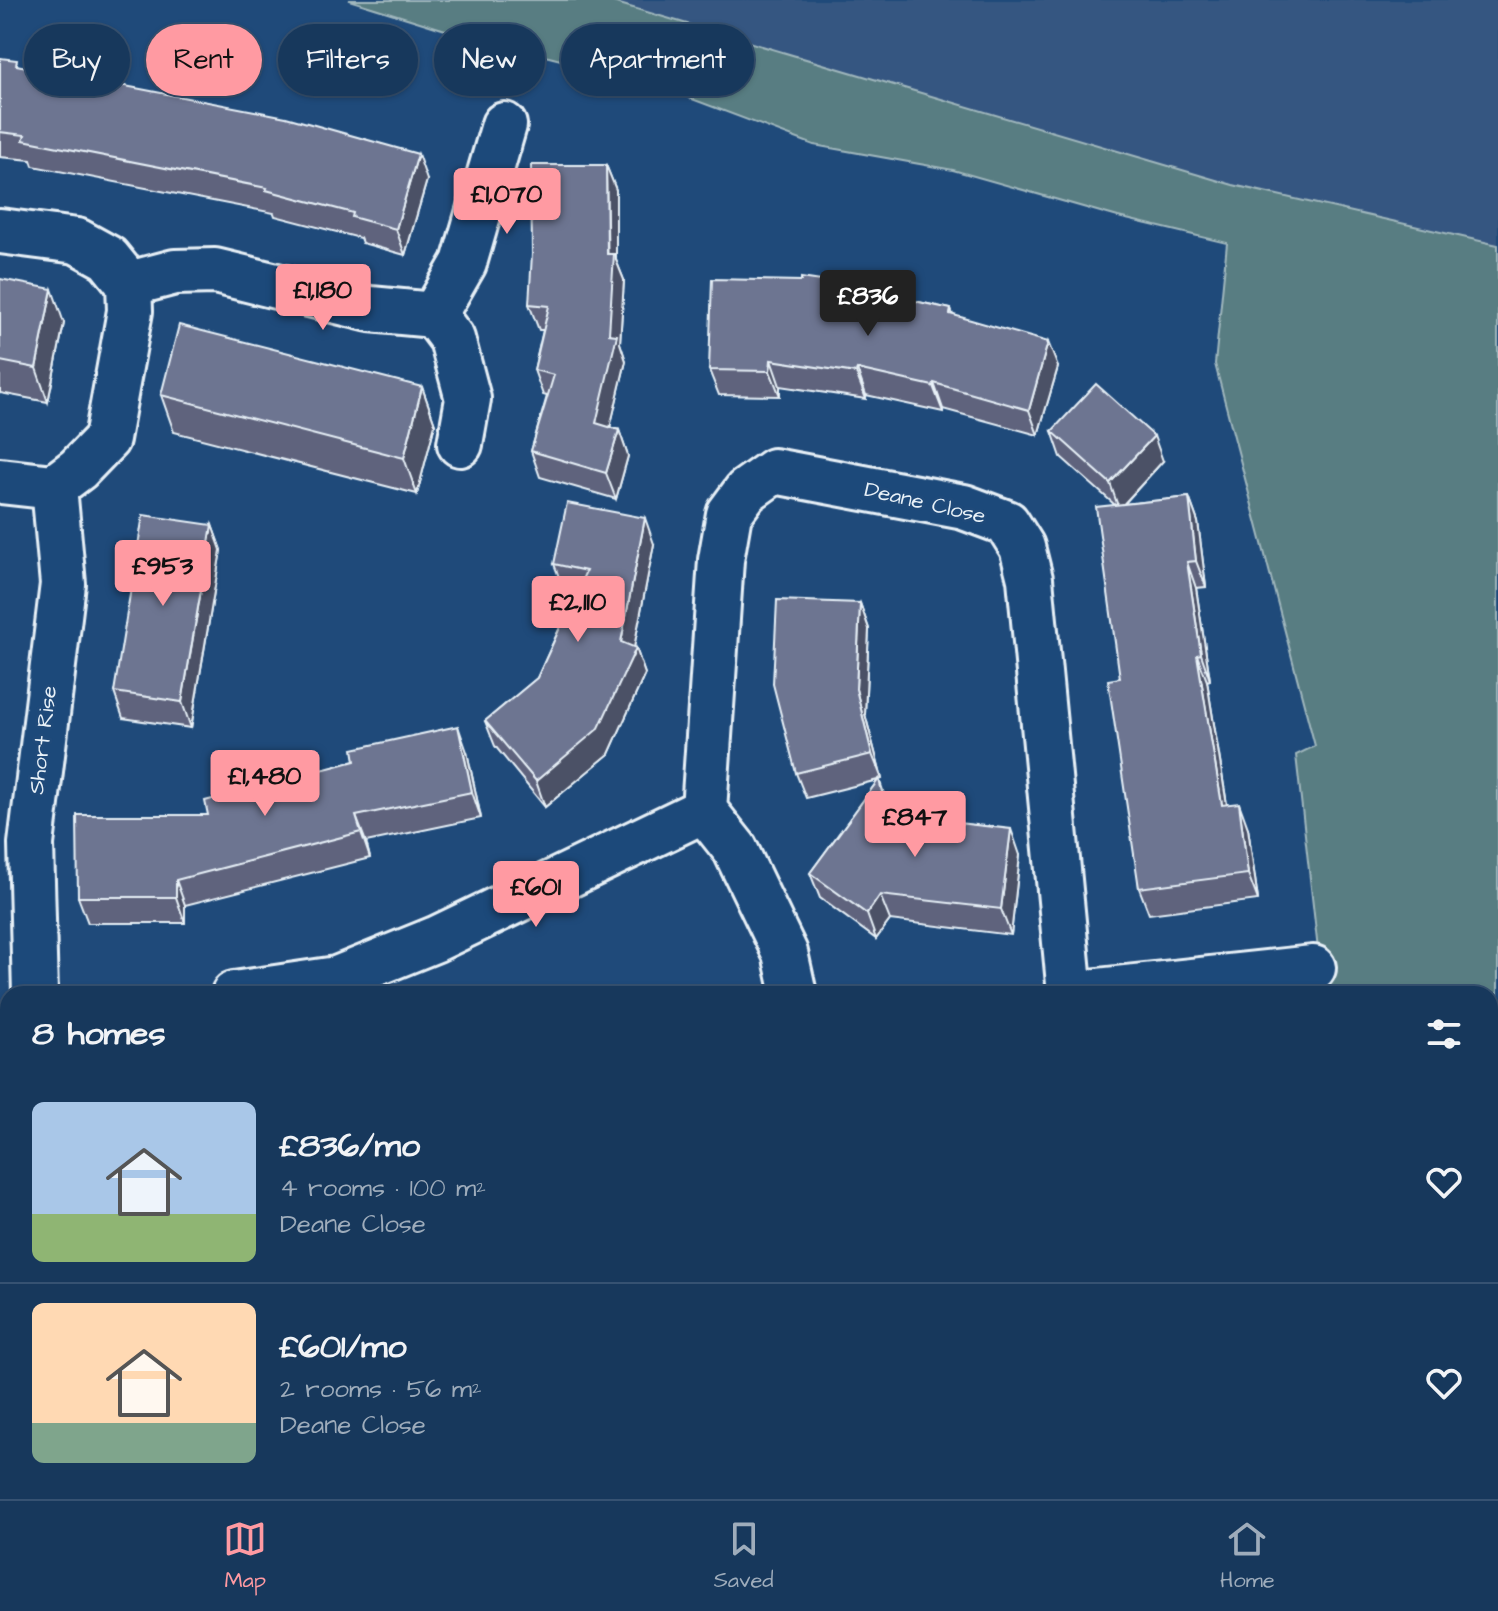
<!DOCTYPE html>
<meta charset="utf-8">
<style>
body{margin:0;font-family:"Architects Daughter",sans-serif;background:#203f62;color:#f1f3f6;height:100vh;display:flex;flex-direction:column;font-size:30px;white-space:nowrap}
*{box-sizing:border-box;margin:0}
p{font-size:26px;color:#9eacbb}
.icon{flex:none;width:44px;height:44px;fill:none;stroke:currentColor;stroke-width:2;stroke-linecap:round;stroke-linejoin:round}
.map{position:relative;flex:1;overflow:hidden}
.sheet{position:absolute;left:0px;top:986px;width:1498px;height:514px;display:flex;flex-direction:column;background:#17385c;border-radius:24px 24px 0 0;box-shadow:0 2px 6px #0004,0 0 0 2px #365272}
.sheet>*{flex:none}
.banner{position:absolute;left:24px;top:24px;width:800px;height:72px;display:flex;gap:16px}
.price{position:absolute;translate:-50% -68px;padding:0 18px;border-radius:8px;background:#ff9aa2;color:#111;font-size:26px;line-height:52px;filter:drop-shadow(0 2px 4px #0008)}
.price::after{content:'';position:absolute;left:50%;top:48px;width:24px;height:18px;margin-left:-12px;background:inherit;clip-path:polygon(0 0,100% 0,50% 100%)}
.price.active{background:#222;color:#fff}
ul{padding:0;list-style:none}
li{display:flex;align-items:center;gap:24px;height:200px;padding:0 32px}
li+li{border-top:2px solid #365272}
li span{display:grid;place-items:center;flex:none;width:224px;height:160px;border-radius:12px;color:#555}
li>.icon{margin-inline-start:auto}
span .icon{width:96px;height:96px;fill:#fffc;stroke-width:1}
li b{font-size:34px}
h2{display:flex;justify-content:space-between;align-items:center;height:96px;padding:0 32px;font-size:34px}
.tag{padding:0 28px;border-radius:36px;background:#17385c;box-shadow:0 2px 6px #0004,0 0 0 2px #365272;font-size:28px;line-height:72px}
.tag.active{background:#ff9aa2;color:#111}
.tabs{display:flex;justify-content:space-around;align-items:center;height:112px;border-top:2px solid #365272;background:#17385c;font-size:22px;color:#9eacbb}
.tabs a{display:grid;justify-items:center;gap:4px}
.tabs .active{color:#ff9aa2}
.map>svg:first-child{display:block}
.built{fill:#365781}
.green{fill:#597d82;stroke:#a0b7bd;stroke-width:2}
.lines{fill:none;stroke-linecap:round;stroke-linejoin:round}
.minor-casing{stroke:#e8f1f8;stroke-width:50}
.minor{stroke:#1f4a7a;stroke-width:44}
.wall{fill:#5e647d;stroke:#e8f1f8;stroke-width:2}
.shaded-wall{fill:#4c5166;stroke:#e8f1f8;stroke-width:2}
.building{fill:#6d7491;stroke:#e8f1f8;stroke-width:2}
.labels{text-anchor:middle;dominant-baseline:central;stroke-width:6;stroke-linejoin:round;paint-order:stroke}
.street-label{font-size:22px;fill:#e8f1f8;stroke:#1f4a7a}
</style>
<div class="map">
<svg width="1498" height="1499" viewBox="0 0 1498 1499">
<rect width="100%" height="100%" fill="#1f4a7a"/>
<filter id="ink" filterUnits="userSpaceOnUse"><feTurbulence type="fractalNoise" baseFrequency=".0125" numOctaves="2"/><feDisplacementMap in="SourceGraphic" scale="16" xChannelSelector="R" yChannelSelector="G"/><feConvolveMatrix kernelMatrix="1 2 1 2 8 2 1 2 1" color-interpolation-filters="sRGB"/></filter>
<g filter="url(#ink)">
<!-- built -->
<path class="built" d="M606,0H1498V245L1233,185Z"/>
<!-- green -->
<path class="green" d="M349,0H606L1233,185L1498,245V1499H1410L1409,1492H1490V994H1323L1296,755L1315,746L1215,364L1227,243L1118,217L953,170L814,145L647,82L455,33Z"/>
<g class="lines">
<defs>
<g id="minor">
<path d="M0,231L77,241L108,258L129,284"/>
<path d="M129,284L175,272L215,271L370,309L434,315L452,339L468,399L460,444"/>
<path d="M434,315L464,263L504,125"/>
<path d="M0,481L54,487L78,469L107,439L130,311L129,284"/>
<path d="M35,994L31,844L63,584L54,487"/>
<path d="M234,994L337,979L436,939L704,810"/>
<path d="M794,994L785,953L735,849L704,810L721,560L729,514L746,491L774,471L964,507L1007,523L1022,547L1030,579L1070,994"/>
<path d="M1070,994L1313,968"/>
<path d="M0,1434L8,1435"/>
<path d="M1157,1492L1161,1499"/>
<path d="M274,1499V1492"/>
<path d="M456,1499L457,1492"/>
</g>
</defs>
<!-- minor casing -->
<use href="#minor" class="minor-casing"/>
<!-- minor -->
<use href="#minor" class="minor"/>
</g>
<!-- wall -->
<g class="wall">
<path d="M0,58L19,66L427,180L405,255L362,243L360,238L275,216L274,213L33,166L31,160L0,157Z"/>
<path d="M606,165L616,190V260L624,280L620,343L626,361L610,427L619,430L628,456L616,499L540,477L531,451L547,396L543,395L534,370L543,330H539L529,304Z"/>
<path d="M0,279L64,323L48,402L0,393Z"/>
<path d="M869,288L870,291L951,309L953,315L1058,367L1038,435L943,409V412L866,395V399L780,386V396L719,395L709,370Z"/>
<path d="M422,387L435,424L417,494L174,432L161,395Z"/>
<path d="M1052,431L1163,461L1124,504L1189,497L1198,522L1206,587L1196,588L1210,680L1207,681L1227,804L1248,828L1258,900L1149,914L1139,888L1115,505L1061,457Z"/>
<path d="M212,525L221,550L191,728L123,718L114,692Z"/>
<path d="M654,544L634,647L636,648L645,674L609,754L545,807L495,746L485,721L537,678L576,592L564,590L554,564Z"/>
<path d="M860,603L869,629L865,714L882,779L879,780L890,815L1020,855L1011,935L890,920L876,939L820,898L810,873L878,780L806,798L796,773Z"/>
<path d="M467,752L481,818L366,842L370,858L185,905V923H88L78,897L208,815Z"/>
<path d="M0,1268L8,1269V1361H0Z"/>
<path d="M1231,1492H1321L1320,1499H1233Z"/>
</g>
<!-- shaded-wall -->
<g class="shaded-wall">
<path d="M418,154L427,180L405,255L396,229Z"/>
<path d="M606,165L616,190V260L624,280L620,343L626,361L605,449L596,423L609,334Z"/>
<path d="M52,289L64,323L48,402L36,368Z"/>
<path d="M1048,342L1058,367L1038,435L1029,410Z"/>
<path d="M771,360L780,386V396L770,371Z"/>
<path d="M857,369L866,395V399L856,373Z"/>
<path d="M934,383L943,409V412L933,386Z"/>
<path d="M422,387L435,424L417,494L404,458Z"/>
<path d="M619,430L628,456L616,499L606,473Z"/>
<path d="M1154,436L1163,461L1119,509L1110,483Z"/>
<path d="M1189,497L1198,522L1206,587L1196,561Z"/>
<path d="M645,518L654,544L632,658L636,648L645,674L609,754L545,807L536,781L621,642Z"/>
<path d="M212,525L221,550L191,728L182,702Z"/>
<path d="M1187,562L1196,588L1210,680L1201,654Z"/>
<path d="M860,603L869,629L865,714L882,779L872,754L856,689Z"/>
<path d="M1197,655L1207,681L1231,830L1222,805Z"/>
<path d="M458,726L467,752L481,818L472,792Z"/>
<path d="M879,779L888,805L897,840L887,815Z"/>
<path d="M1239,803L1248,828L1258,900L1248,874Z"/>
<path d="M356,816L366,842L370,858L361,832Z"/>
<path d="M1011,829L1020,855L1011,935L1001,909Z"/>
<path d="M176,880L185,905V923L176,897Z"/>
<path d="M880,895L890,920L876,939L867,914Z"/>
<path d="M197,1492H203L204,1499H198Z"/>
<path d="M560,1492H571V1499H559Z"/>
<path d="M1094,1492H1102L1104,1499H1094Z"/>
<path d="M1307,1492H1321L1320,1499H1307Z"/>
</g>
<!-- building -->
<g class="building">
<path d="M0,58L17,60L16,65L286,117L418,154L396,229L352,217L353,213L266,190L267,188L23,140L25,135L0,132Z"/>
<path d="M531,165H606L607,254H614L609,334L617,335L596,423L619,430L606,473L531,451L554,375L534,370L549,306L529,304L532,254Z"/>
<path d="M801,278L869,288L868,291L951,309L950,314L1048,342L1029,410L934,383L933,386L857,369L856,373L771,360L770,371L709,370L712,279L801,281Z"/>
<path d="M0,279L52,289L36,368L0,361Z"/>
<path d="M179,325L422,387L404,458L161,395Z"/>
<path d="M1096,384L1154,436L1110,483L1052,431Z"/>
<path d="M1189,497L1196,561L1187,562L1201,654L1197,655L1222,805L1239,803L1248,874L1139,888L1108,680L1120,678L1096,507Z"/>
<path d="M567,503L645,518L621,642L636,648L599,728L536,781L485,721L537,678L586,571L554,564Z"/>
<path d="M143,515L212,525L182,702L114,692Z"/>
<path d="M777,600L860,603L856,689L872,754L796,773L773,684Z"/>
<path d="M458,726L472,792L356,816L361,832L176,880V897H78L77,815H208L205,801L355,761L353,749Z"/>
<path d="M879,779L887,815L1011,829L1001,909L880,895L867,914L810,873Z"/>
<path d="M0,1268L8,1269V1336H0Z"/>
<path d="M8,1491V1492H197L198,1499H0V1492Z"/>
<path d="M500,1492H560L559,1499H499Z"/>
<path d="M654,1492H1094V1499H653Z"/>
<path d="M1231,1492H1307V1499H1247V1496L1231,1494Z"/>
</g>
</g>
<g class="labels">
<!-- street labels -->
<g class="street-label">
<text transform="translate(925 503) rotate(13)">Deane Close</text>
<text transform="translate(43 740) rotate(-83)">Short Rise</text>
</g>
</g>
</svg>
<b class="price" style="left:507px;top:236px">£1,070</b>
<b class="price" style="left:323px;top:332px">£1,180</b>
<b class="price active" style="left:868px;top:338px">£836</b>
<b class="price" style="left:163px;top:608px">£953</b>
<b class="price" style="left:578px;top:644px">£2,110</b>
<b class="price" style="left:265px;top:818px">£1,480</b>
<b class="price" style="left:915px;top:859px">£847</b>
<b class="price" style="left:536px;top:929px">£601</b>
<div class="banner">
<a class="tag">Buy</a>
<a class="tag active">Rent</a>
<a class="tag">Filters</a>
<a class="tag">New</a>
<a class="tag">Apartment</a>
</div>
<section class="sheet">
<h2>8 homes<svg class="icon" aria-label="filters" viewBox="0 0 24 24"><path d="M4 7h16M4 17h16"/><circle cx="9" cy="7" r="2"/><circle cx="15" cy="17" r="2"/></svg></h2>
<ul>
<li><span style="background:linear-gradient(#a9c7e8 70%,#8fb573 0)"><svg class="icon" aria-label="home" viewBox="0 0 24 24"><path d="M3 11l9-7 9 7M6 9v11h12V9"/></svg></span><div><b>£836/mo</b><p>4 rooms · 100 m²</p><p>Deane Close</p></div><svg class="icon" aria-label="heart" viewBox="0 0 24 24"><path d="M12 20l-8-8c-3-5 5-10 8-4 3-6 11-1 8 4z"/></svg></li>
<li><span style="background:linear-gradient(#ffd9b3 75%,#7fa58c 0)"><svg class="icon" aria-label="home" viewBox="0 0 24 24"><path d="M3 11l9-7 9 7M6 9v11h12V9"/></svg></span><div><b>£601/mo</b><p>2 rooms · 56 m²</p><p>Deane Close</p></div><svg class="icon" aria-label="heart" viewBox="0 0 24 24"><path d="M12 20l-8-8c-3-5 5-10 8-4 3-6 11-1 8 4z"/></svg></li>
</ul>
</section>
</div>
<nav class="tabs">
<a class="active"><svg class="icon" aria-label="map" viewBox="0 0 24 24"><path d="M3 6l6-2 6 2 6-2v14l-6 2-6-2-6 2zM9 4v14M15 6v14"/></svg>Map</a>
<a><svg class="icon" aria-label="saved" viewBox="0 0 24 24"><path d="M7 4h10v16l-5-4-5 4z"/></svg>Saved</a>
<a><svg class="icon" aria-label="home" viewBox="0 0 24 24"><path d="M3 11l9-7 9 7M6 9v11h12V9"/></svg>Home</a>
</nav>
